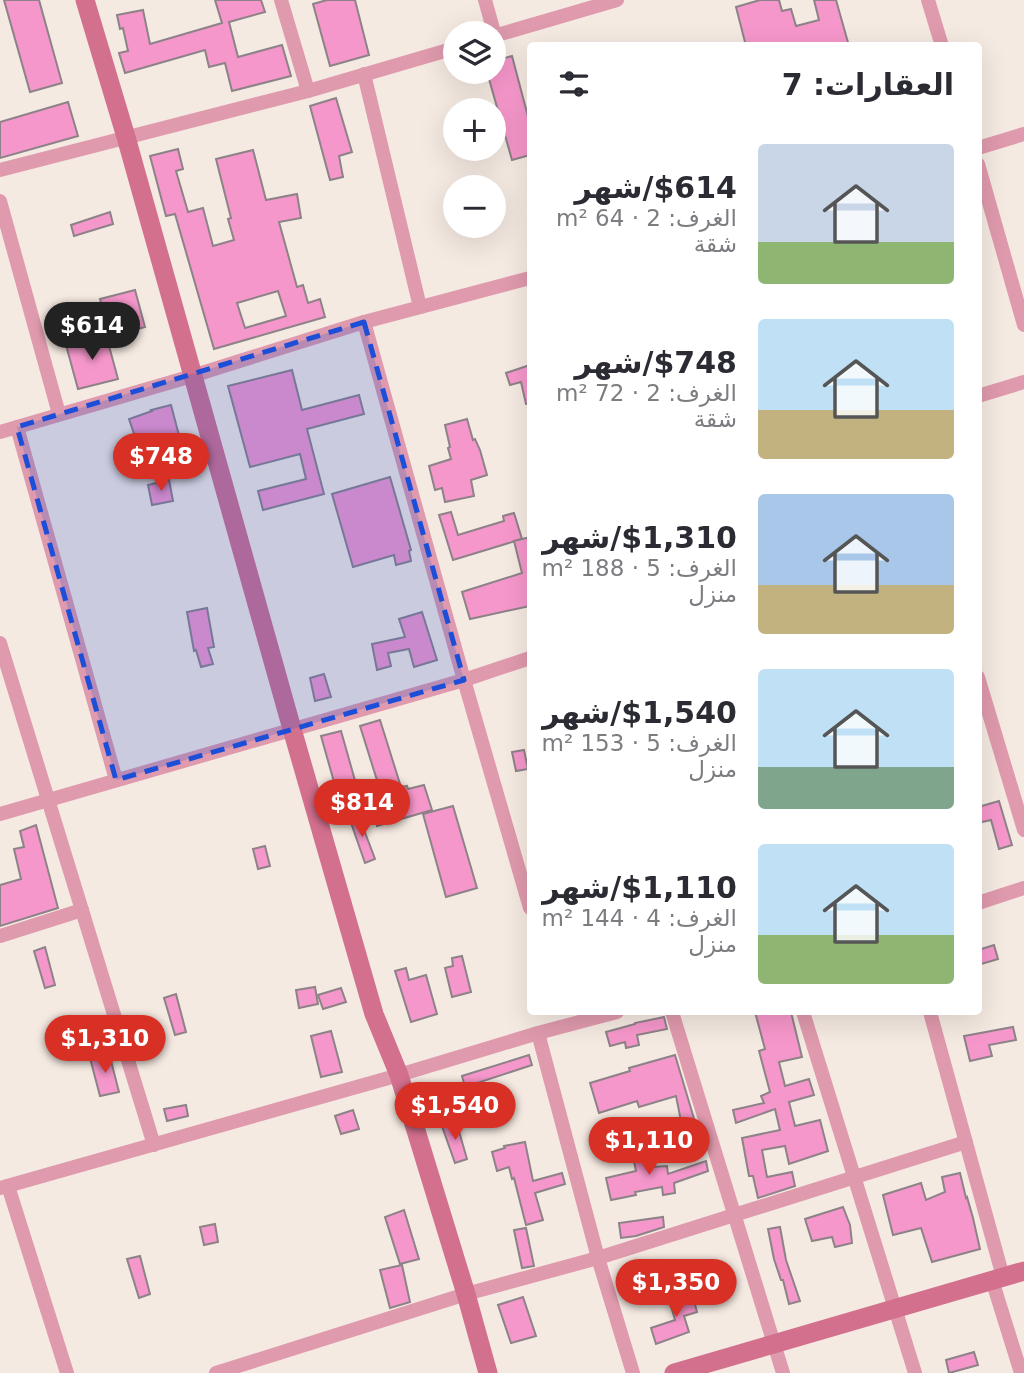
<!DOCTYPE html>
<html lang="ar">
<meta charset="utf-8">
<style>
body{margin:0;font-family:"DejaVu Sans","Noto Naskh Arabic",sans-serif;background:#f2f2f3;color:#2b2b33;direction:rtl;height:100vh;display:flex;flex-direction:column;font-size:26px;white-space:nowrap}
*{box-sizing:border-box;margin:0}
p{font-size:23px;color:#7c7c81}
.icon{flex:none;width:38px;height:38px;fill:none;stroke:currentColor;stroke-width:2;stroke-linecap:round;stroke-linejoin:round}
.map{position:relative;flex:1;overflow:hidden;direction:ltr}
.side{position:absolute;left:527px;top:42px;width:455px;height:973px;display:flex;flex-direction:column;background:#fff;border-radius:7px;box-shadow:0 7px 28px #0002;direction:rtl}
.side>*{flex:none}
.buttons{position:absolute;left:443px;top:21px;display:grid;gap:14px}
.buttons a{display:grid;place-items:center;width:63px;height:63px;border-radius:50%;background:#fff;box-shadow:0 7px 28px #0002;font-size:35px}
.price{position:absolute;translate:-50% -60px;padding:0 16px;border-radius:24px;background:#d93025;color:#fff;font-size:23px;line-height:46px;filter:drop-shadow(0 2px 4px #0008)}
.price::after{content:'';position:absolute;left:50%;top:42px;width:21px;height:16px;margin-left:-10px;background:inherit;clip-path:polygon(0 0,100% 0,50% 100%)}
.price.selected{background:#222;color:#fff}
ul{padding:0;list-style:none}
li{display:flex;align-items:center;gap:21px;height:175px;padding:0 28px}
li span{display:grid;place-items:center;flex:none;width:196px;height:140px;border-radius:7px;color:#555}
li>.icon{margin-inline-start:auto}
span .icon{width:84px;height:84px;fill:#fffc;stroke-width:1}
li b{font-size:30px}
h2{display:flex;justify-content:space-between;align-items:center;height:84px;padding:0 28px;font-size:30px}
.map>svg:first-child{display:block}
.building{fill:#f697cb;stroke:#8d8287;stroke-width:2;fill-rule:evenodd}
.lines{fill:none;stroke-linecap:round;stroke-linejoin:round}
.street{stroke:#df9aad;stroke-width:14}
.secondary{stroke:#d3708e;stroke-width:19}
.marked{fill:#1d4ed8;fill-opacity:0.2;stroke:#1d4ed8;stroke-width:5;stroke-dasharray:14 9;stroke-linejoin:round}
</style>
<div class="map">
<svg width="1024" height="1373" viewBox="0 0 1024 1373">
<rect width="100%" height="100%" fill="#f5eae2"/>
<!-- building -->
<g class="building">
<path d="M4,0H39L62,83L30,92Z"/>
<path d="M215,0H261L265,12L229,22L238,57L282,45L291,76L232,91L225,63L209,67L205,50L125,73L119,53L128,51L123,28L120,29L117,15L143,10L150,44L222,23Z"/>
<path d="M327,0H355L369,55L330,66L313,4Z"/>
<path d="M760,0H779L782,11L791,9L796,26L819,20L814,0H836L849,46H746L736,7Z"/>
<path d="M512,56L530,124V155L512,160L487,72H494V61Z"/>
<path d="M336,98L352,152L339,156L343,177L330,180L310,106Z"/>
<path d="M68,102L78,136L0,158V122Z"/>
<path d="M178,149L183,169L176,171L188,212L203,208L213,246L234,240L228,219L231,218L216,159L253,150L266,200L297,194L301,218L279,222L297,287L303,285L308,303L320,299L325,317L214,349L175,214L166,216L150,156ZM278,291L286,316L245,328L237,303Z"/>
<path d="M110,212L113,224L74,236L71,225Z"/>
<path d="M135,290L145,327L110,336L100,299Z"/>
<path d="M106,335L118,379L78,389L66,345Z"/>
<path d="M530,365V404H526L521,382L510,385L506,373Z"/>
<path d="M292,370L302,410L359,395L364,414L307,429L324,494L263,510L258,491L306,479L300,454L250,467L228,386Z"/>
<path d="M171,405L181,443L148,451L147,449L140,451L129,419L152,411L151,410Z"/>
<path d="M467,419L473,440L475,439L480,450L487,475L471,480L474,496L445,502L442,488L435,490L429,466L451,459L448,448L450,447L445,425Z"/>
<path d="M390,477L411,550L409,551L411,561L396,565L394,555L353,567L332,494Z"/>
<path d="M169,480L173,501L152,505L148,485Z"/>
<path d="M451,512L458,535L504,521L503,516L514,513L522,539L453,560L439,515Z"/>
<path d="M530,537V606L470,619L462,592L522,573L514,541Z"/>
<path d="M207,608L214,647L208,648L213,664L201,667L196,650L194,651L187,612Z"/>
<path d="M422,612L437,660L414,667L409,649L388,653L391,666L377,670L372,644L405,637L399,619Z"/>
<path d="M324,674L331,697L315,701L310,678Z"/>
<path d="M380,720L401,787L407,786L408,789L424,785L432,810L377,826L369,796L381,793L360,726Z"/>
<path d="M341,731L358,791L338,796L321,736Z"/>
<path d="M524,750L528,769L516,771L512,752Z"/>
<path d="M999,801L1012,845L999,849L991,820L978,823V807Z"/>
<path d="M453,806L477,888L446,897L423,814Z"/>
<path d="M358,814L375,859L365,863L349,817Z"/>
<path d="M36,825L58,908L0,926V885L21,879L14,849L24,847L20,831Z"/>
<path d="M265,846L270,866L258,869L253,849Z"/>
<path d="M994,945L998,959L978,965V950Z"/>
<path d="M45,947L55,985L45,988L34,951Z"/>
<path d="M462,956L471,992L452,997L445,968L453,966L452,958Z"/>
<path d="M406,968L409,980L426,975L437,1014L411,1022L395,971Z"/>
<path d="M315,987L318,1004L299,1008L296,990Z"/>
<path d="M341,988L346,1002L323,1009L318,995Z"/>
<path d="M176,994L186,1032L175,1035L164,998Z"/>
<path d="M755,1012H791L802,1057L779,1062L785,1086L809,1079L814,1095L789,1102L795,1126L820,1120L828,1151L789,1164L785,1146L762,1150L767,1177L792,1172L795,1186L758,1198L753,1176H749L742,1138L780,1130L775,1109L736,1123L733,1110L764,1103L761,1096L770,1092L759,1051L765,1049Z"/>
<path d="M664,1017L667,1029L637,1035L639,1045L626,1048L625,1042L610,1046L606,1032L635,1024V1023Z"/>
<path d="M1013,1027L1016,1040L989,1045L992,1056L970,1061L964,1036Z"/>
<path d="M331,1031L342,1072L321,1077L311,1036Z"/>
<path d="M109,1053L119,1092L100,1096L90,1058Z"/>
<path d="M529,1055L532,1065L465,1087L462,1076Z"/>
<path d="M675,1055L698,1132L667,1142L664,1132L682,1126L676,1096L639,1107L637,1101L599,1113L590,1083L630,1071L629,1068Z"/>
<path d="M444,1084L448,1100L434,1104L430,1088Z"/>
<path d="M186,1105L188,1116L167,1121L164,1109Z"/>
<path d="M353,1110L359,1129L341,1134L335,1116Z"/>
<path d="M456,1121L467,1159L455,1163L442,1126Z"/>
<path d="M525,1142L533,1181L562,1173L565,1184L535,1193L543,1220L526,1225L514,1178L512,1179L509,1167L497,1171L492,1152L505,1148L504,1146Z"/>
<path d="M650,1148L653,1167L667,1166L668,1174L706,1161L708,1171L674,1183L675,1193L663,1195L662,1187L635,1192L636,1195L611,1200L606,1178L636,1171L632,1151Z"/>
<path d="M960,1173L966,1198L967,1197L973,1218L980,1249L932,1262L921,1228L893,1235L883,1195L921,1183L926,1200L945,1192L942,1177Z"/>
<path d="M843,1207L850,1225L852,1243L835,1247L832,1237L812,1241L805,1219Z"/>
<path d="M404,1210L419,1259L400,1264L385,1217Z"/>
<path d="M663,1217L664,1227L636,1236L621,1238L619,1223Z"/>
<path d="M215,1224L218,1242L204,1245L200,1227Z"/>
<path d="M780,1227L786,1260L800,1301L789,1304L783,1280H781L774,1259L768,1229Z"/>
<path d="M526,1228L534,1266L522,1268L514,1230Z"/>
<path d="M140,1256L150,1294L139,1298L127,1259Z"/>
<path d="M656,1260L660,1277L637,1283L632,1267Z"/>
<path d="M402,1265L410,1302L390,1308L380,1270Z"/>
<path d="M692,1293L697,1312L684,1316L689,1332L656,1344L651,1328L675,1320L669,1299Z"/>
<path d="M523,1297L536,1336L511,1343L498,1305Z"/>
<path d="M974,1352L978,1365L949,1373L946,1360Z"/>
</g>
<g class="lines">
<!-- street -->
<g class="street">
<path d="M281,0L308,91"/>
<path d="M485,0L495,36"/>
<path d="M928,0L942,46"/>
<path d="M494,36L617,0"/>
<path d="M364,74L420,307"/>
<path d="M978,148L1024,134"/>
<path d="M978,164L1024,325"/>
<path d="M0,170L308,91L455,48"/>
<path d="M0,201L59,414"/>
<path d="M364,322L464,680L530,908"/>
<path d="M978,396L1024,382"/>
<path d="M17,427L116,780"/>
<path d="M0,432L192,376L364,322L530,278"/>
<path d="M0,643L154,1145"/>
<path d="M978,677L1024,830"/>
<path d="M0,814L464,680L530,658"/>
<path d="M978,903L1024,888"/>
<path d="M0,936L82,910"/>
<path d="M672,1012L783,1373"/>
<path d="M803,1012L915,1373"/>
<path d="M930,1012L1003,1277"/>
<path d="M538,1033L598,1258L633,1373"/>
<path d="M8,1186L67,1373"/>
<path d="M0,1188L399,1075L538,1033L617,1012"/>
<path d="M992,1280L1021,1373"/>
<path d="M216,1373L466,1294L598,1258L966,1142"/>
</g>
<!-- secondary -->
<g class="secondary">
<path d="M85,0L126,137L292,729L374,1014L399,1075L466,1294L488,1373"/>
<path d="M674,1373L1024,1271"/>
</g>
</g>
<!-- marked area -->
<path class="marked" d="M364,322L464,680L116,780L17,427Z"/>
</svg>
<div class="buttons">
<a><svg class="icon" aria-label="layers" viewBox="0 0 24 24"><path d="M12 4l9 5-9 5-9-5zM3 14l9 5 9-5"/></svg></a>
<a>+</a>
<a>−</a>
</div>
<b class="price selected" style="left:92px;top:362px">$614</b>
<b class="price" style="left:161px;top:493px">$748</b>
<b class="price" style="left:362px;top:839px">$814</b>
<b class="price" style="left:105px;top:1075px">$1,310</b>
<b class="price" style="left:455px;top:1142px">$1,540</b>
<b class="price" style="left:649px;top:1177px">$1,110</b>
<b class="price" style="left:676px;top:1319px">$1,350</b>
<section class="side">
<h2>العقارات: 7<svg class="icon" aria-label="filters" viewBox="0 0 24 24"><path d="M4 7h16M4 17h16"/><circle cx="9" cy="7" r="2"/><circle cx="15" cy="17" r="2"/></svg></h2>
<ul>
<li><span style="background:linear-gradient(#c9d6e8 70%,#8fb573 0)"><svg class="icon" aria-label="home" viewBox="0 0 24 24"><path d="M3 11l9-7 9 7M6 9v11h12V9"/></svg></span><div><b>$614/شهر</b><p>الغرف: 2 · 64 m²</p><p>شقة</p></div></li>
<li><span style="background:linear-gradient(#bfe0f5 65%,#c2b280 0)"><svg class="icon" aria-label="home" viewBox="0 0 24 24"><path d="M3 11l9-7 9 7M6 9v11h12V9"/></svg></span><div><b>$748/شهر</b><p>الغرف: 2 · 72 m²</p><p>شقة</p></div></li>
<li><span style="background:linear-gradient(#a9c7e8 65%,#c2b280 0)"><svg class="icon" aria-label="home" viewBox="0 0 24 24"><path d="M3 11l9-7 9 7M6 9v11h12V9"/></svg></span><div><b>$1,310/شهر</b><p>الغرف: 5 · 188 m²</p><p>منزل</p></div></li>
<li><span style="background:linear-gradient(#bfe0f5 70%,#7fa58c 0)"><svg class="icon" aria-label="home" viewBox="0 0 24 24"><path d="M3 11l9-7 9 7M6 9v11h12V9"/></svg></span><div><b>$1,540/شهر</b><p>الغرف: 5 · 153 m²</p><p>منزل</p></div></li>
<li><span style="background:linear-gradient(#bfe0f5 65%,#8fb573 0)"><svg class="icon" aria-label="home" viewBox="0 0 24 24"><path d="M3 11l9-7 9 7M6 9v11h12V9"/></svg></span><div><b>$1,110/شهر</b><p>الغرف: 4 · 144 m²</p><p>منزل</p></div></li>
</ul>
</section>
</div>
